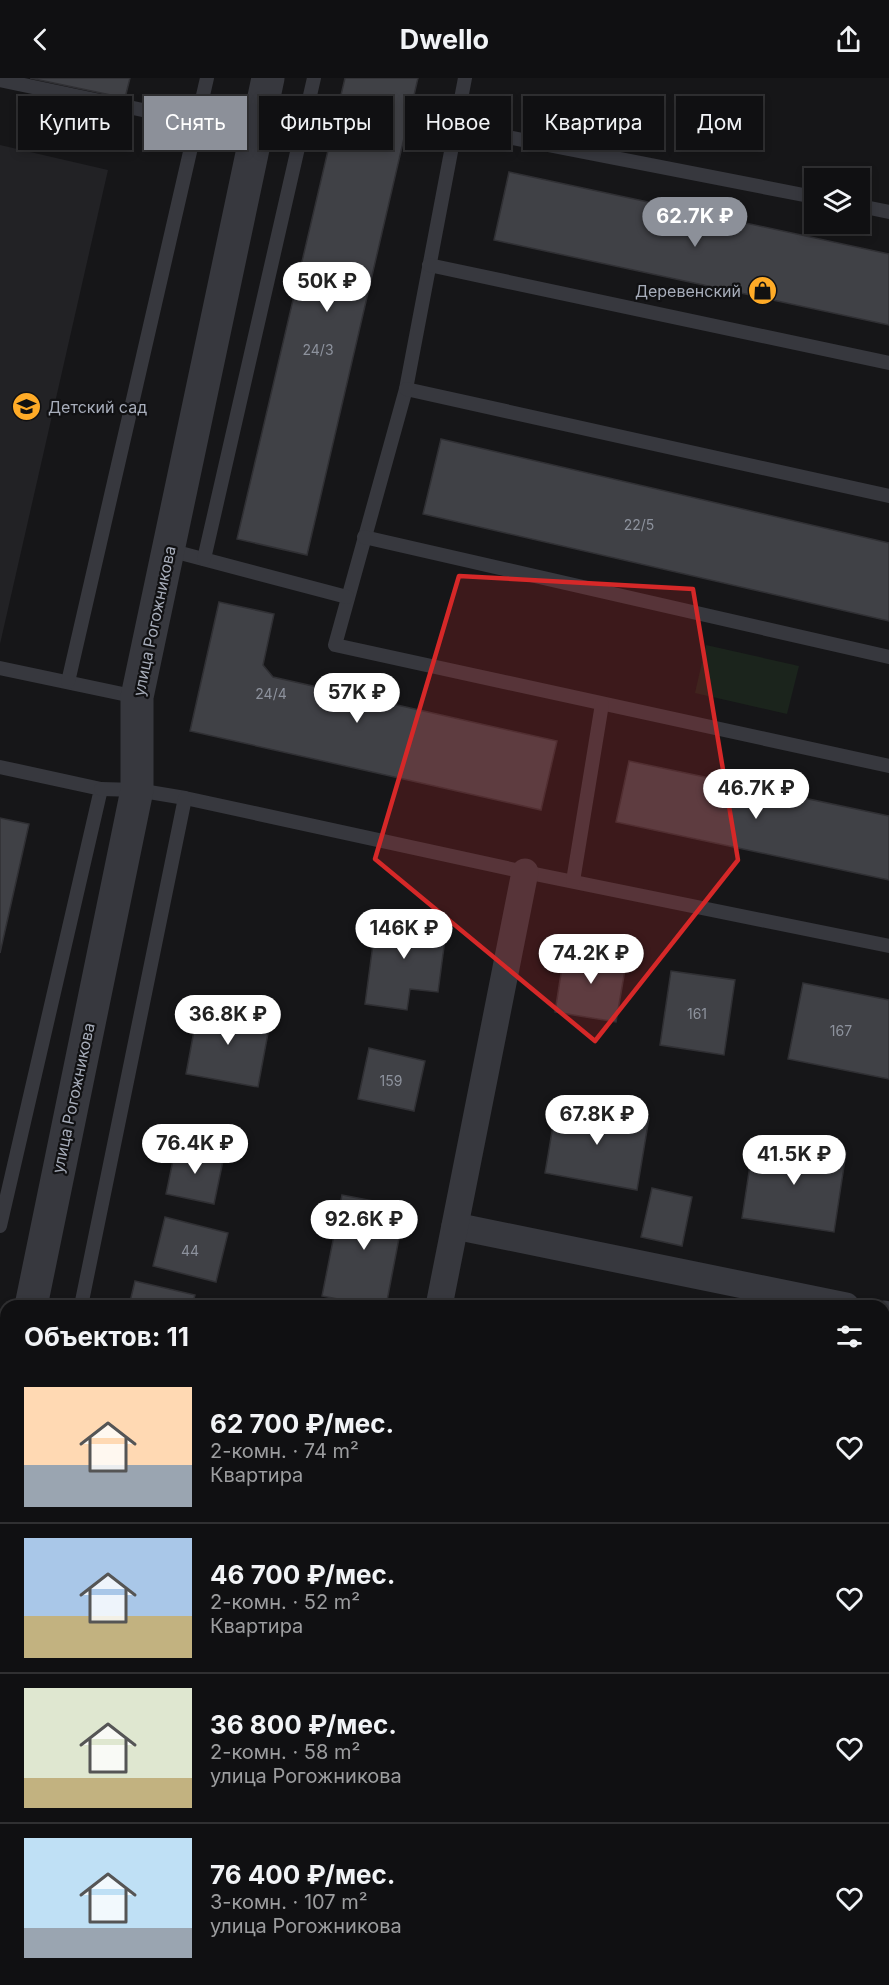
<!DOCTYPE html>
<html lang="ru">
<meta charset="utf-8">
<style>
body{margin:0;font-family:Inter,sans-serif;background:#1e1e20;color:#f1f3f6;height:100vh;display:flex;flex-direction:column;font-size:22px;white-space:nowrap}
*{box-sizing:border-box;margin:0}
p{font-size:20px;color:#9c9d9f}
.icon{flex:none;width:33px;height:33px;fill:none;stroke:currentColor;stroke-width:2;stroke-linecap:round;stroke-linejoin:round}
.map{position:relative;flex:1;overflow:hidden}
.side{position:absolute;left:0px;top:1222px;width:890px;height:686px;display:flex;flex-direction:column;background:#101012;border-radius:18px 18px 0 0;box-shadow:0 3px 9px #0003,0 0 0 2px #303032}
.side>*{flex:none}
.hud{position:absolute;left:18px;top:18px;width:854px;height:54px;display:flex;gap:12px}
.tools{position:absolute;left:804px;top:90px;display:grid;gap:12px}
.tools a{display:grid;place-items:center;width:66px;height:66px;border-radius:0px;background:#101012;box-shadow:0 3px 9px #0003,0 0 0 2px #303032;font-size:30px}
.price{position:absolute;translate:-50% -51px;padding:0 14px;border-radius:21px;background:#fff;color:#222;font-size:20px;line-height:39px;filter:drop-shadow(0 2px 3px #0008)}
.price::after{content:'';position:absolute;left:50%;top:36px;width:18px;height:14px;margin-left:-9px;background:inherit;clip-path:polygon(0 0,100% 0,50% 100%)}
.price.on{background:#8c9099;color:#fff}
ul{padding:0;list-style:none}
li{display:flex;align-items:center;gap:18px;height:150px;padding:0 24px}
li+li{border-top:2px solid #303032}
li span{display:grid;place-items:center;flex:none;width:168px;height:120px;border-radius:0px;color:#555}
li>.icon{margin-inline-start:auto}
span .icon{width:72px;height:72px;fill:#fffc;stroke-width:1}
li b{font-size:26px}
h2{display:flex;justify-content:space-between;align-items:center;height:72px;padding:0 24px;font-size:26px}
.chip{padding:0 21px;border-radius:0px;background:#101012;box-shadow:0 3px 9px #0003,0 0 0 2px #303032;font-size:21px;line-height:54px}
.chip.on{background:#8c9099;color:#fff}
header{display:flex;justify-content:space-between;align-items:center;height:78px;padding:0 24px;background:#101012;font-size:27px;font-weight:700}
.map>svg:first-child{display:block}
.built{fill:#222225}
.green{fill:#1b241c}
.building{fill:#404146;stroke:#303034;stroke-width:1.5}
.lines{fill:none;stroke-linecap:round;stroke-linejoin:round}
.service{stroke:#37383e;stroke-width:14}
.minor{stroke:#37383e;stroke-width:27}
.tertiary{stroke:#37383e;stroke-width:33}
.marked{fill:#d62828;fill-opacity:0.2;stroke:#d62828;stroke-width:4.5;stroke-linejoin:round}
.labels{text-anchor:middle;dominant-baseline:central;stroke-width:4.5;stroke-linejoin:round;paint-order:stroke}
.number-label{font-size:14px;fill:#8d929d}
.poi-label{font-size:16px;fill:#a7adba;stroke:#111113;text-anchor:end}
.street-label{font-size:16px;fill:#a7adba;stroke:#111113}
</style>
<header><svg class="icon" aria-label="back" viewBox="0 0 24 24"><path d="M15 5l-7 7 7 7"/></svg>Dwello<svg class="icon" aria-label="share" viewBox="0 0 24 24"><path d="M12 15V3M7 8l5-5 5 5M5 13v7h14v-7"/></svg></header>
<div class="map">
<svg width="889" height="1907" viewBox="0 0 889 1907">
<rect width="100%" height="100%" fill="#161618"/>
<!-- built -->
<path class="built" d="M0,67L108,92L0,566Z"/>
<!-- green -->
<path class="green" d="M706,567L799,588L787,636L695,615Z"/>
<!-- building -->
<g class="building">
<path d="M30,0H130L125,20Z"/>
<path d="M345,0H418L307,477L237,461Z"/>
<path d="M509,94L889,176V247L494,162Z"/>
<path d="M441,361L889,465V543L423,436Z"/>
<path d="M219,524L274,536L263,587L273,599L557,663L541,732L190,653Z"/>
<path d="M629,683L889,738V802L616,744Z"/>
<path d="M0,740L29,746L0,875Z"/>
<path d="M377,836L447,846L438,914L410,911L407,932L365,926Z"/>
<path d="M565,870L627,880L616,944L555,934Z"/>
<path d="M671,893L735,902L724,977L660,967Z"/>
<path d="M803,905L889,922V1001L788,981Z"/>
<path d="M199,926L271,939L258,1009L186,996Z"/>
<path d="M369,970L425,983L414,1033L358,1021Z"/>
<path d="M557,1024L649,1040L637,1112L545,1095Z"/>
<path d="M754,1061L846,1075L834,1154L742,1140Z"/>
<path d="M176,1068L224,1078L214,1126L166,1116Z"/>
<path d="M652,1110L692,1119L682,1168L641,1159Z"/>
<path d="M342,1117L405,1129L386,1228H375L322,1218Z"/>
<path d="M165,1139L228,1155L216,1204L153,1188Z"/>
<path d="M135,1203L195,1217L192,1228H129Z"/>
<path d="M889,1408V1444L884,1443Z"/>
<path d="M889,1711V1746L884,1745Z"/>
<path d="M884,1797L889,1798V1869L884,1868Z"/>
<path d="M0,1826L6,1827V1863L0,1862Z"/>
<path d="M0,1889L6,1890V1902H52L55,1903L54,1907H0Z"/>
<path d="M171,1902H228L227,1907H170Z"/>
<path d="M332,1902H414L413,1907H331Z"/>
<path d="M450,1902H501L500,1907H449Z"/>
<path d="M558,1902H587L586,1907H557Z"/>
<path d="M597,1902H646L645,1907H622Z"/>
</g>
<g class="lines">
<!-- service -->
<g class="service">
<path d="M465,0L406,311L335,567L889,688"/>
<path d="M0,2L257,56"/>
<path d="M456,49L814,119"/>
<path d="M860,128L889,134"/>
<path d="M429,187L889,285"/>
<path d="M406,311L889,418"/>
<path d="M364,459L889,579"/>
<path d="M169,472L347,519"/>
<path d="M204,481L314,0"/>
<path d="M0,590L137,619"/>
<path d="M68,604L207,0"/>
<path d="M0,689L101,711L0,1148"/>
<path d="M101,711L137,712L185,720L525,794L889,868"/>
<path d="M573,803L602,626"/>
<path d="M81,1228L185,720"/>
<path d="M884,1346L889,1318"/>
<path d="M0,1622L6,1593"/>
</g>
<!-- minor -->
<g class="minor">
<path d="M455,1148L846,1228"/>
<path d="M439,1228L525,794"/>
<path d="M884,1236L889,1237"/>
<path d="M0,1474L6,1475"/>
<path d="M884,1496L889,1497"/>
<path d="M872,1902L889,1906"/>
<path d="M304,1907L305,1902"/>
</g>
<!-- tertiary -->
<g class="tertiary">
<path d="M31,1228L137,712V619L268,0"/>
<path d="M0,1381L6,1352"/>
</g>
</g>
<!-- marked area -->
<path class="marked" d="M459,498L693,511L738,782L595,963L375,781Z"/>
<!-- icons -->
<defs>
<symbol id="shop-disc" viewBox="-11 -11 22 22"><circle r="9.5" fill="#ffab27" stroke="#111113"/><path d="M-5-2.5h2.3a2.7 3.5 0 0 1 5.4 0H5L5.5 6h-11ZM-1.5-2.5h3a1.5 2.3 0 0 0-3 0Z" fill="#111"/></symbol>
<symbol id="school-disc" viewBox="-11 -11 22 22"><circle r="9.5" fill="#ffab27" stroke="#111113"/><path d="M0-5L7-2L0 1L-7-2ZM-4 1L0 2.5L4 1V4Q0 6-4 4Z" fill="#111"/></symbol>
</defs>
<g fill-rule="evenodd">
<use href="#shop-disc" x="746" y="196" width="33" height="33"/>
<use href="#school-disc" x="10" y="312" width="33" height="33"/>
</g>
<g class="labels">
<!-- number labels -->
<g class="number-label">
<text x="318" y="271">24/3</text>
<text x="639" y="446">22/5</text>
<text x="271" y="615">24/4</text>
<text x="697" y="935">161</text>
<text x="841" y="952">167</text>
<text x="391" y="1002">159</text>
<text x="190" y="1172">44</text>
</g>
<!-- poi labels -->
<g class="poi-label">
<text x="741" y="213">Деревенский</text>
<text x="48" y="329" text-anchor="start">Детский сад</text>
</g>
<!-- street labels -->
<g class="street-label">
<text transform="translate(154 543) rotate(-78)">улица Рогожникова</text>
<text transform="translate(73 1020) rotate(-78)">улица Рогожникова</text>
</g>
</g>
</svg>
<div class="tools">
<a><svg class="icon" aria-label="layers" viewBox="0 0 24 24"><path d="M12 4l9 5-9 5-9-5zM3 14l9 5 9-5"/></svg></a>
</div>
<b class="price on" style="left:695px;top:170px">62.7K ₽</b>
<b class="price" style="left:327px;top:235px">50K ₽</b>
<b class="price" style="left:357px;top:646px">57K ₽</b>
<b class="price" style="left:756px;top:742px">46.7K ₽</b>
<b class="price" style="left:404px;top:882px">146K ₽</b>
<b class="price" style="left:591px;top:907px">74.2K ₽</b>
<b class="price" style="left:228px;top:968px">36.8K ₽</b>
<b class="price" style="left:597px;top:1068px">67.8K ₽</b>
<b class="price" style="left:195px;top:1097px">76.4K ₽</b>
<b class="price" style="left:794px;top:1108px">41.5K ₽</b>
<b class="price" style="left:364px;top:1173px">92.6K ₽</b>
<div class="hud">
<a class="chip">Купить</a>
<a class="chip on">Снять</a>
<a class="chip">Фильтры</a>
<a class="chip">Новое</a>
<a class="chip">Квартира</a>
<a class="chip">Дом</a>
</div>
<section class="side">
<h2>Объектов: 11<svg class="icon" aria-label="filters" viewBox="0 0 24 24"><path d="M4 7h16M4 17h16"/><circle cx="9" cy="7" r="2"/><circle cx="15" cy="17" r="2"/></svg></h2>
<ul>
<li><span style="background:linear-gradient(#ffd9b3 65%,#9aa5b1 0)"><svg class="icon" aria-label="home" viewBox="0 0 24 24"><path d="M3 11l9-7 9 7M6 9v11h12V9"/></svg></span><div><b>62 700 ₽/мес.</b><p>2-комн. · 74 m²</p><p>Квартира</p></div><svg class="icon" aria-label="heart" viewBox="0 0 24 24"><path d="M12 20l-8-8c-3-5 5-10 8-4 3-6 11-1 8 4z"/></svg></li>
<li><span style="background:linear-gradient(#a9c7e8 65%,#c2b280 0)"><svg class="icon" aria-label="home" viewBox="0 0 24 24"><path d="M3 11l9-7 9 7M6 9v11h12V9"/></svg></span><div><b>46 700 ₽/мес.</b><p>2-комн. · 52 m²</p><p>Квартира</p></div><svg class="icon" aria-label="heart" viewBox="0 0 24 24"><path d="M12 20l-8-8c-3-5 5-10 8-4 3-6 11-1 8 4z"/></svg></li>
<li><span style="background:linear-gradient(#dfe7d0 75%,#c2b280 0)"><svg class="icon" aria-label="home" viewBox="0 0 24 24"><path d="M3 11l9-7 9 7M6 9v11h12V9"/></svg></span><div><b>36 800 ₽/мес.</b><p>2-комн. · 58 m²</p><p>улица Рогожникова</p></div><svg class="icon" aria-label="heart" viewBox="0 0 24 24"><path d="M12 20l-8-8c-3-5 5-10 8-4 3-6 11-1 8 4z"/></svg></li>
<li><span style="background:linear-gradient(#bfe0f5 75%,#9aa5b1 0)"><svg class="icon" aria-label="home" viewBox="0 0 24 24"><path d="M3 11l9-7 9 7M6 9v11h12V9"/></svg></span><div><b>76 400 ₽/мес.</b><p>3-комн. · 107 m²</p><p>улица Рогожникова</p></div><svg class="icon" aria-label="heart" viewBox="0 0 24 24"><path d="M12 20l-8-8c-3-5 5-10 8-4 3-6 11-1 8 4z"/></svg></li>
</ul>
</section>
</div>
